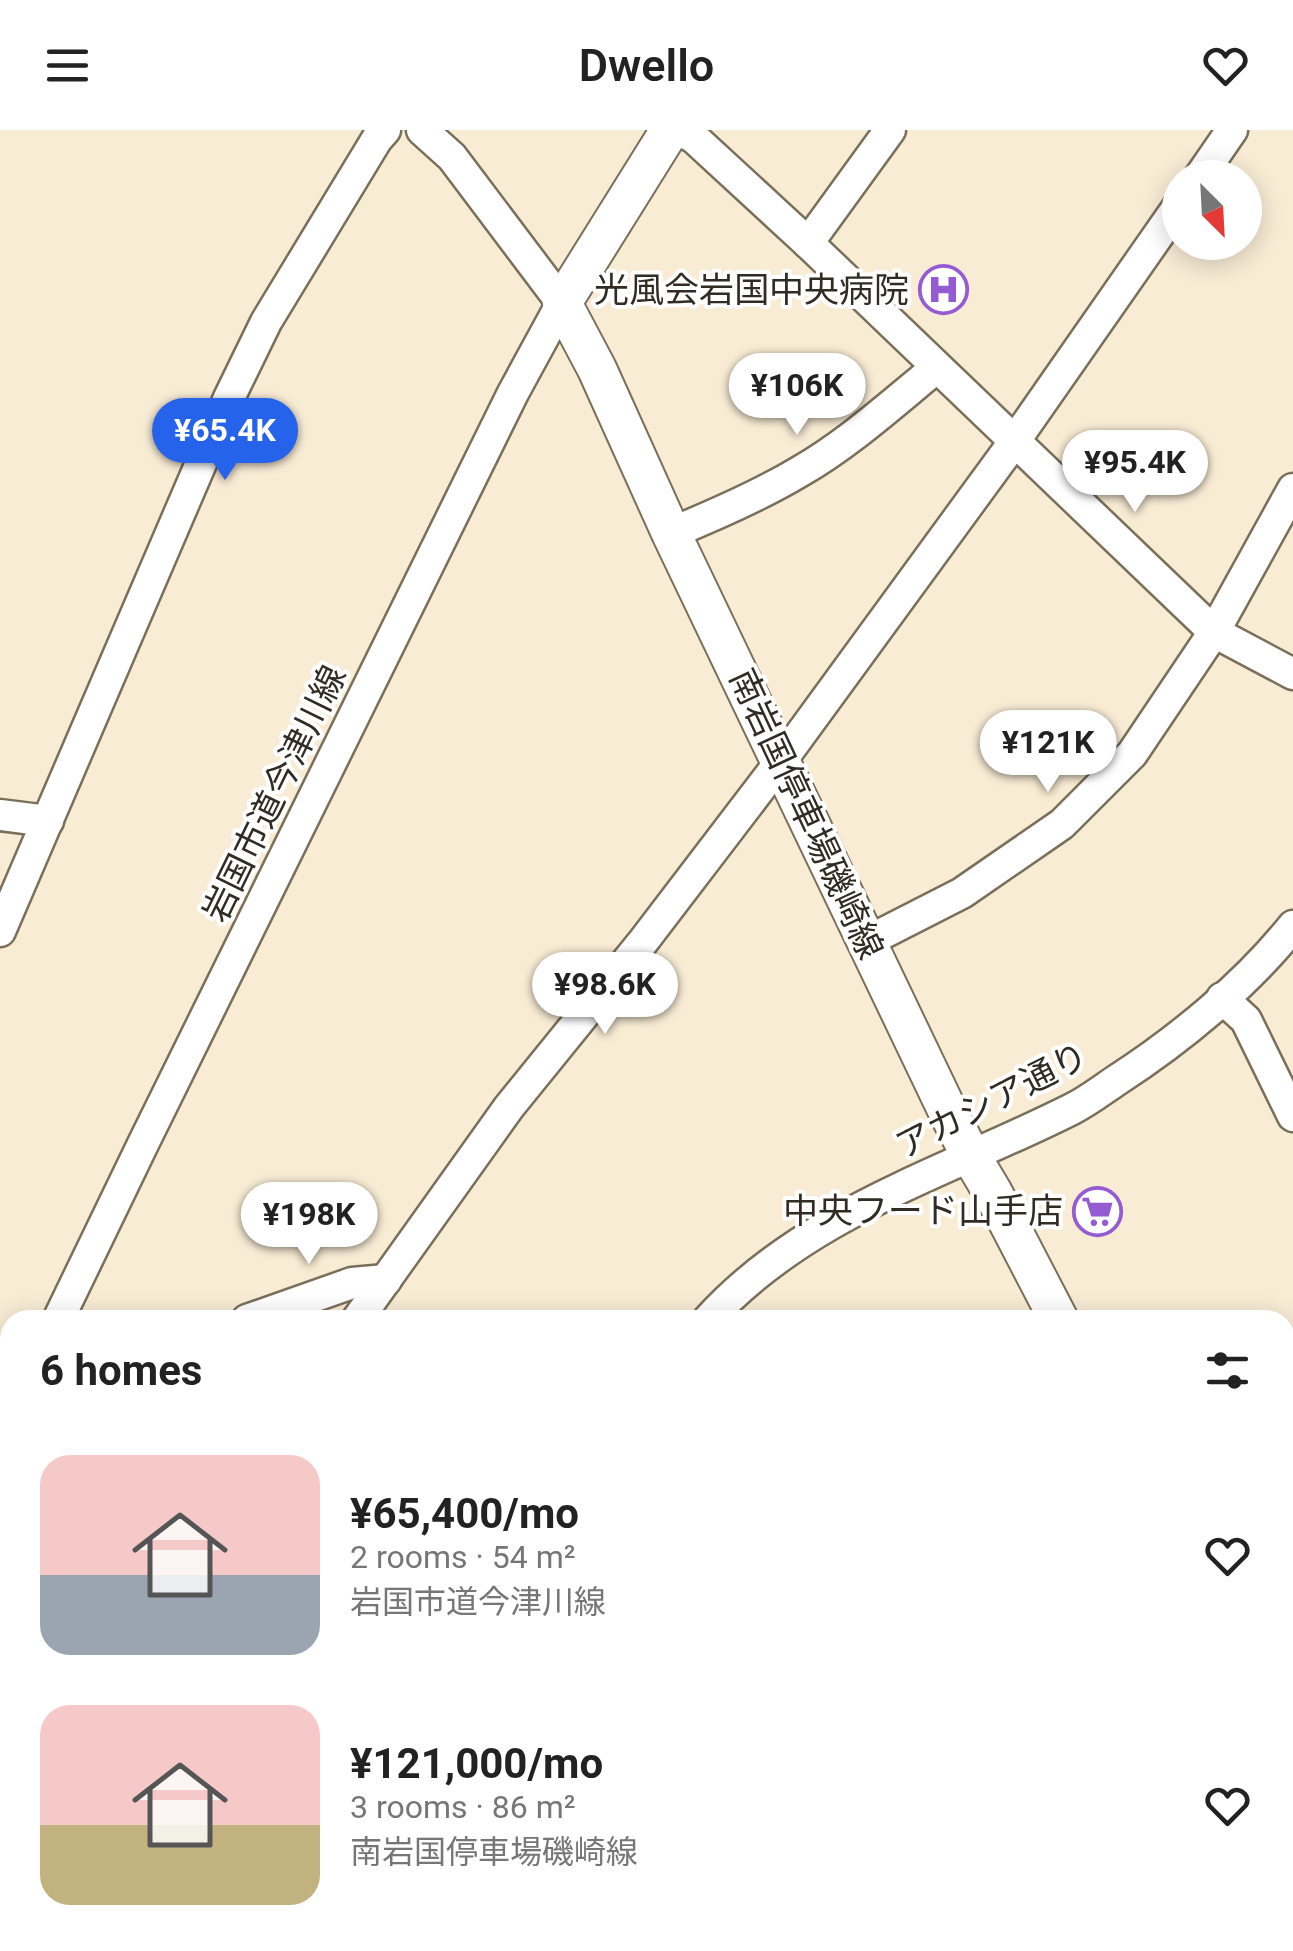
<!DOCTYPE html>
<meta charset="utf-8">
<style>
body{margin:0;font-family:Roboto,"Noto Sans JP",sans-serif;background:#f6f6f6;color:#222;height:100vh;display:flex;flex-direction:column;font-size:38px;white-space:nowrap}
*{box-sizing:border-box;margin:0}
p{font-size:32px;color:#767676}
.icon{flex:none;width:55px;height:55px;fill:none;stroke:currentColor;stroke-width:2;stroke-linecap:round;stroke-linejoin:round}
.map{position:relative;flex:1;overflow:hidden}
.side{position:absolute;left:0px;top:1180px;width:1295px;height:642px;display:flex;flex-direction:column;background:#fff;border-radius:30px 30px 0 0;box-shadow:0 5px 25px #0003}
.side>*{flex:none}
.needle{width:65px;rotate:156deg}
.buttons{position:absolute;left:1162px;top:30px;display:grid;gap:20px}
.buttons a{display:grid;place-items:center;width:100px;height:100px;border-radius:50%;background:#fff;box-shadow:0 5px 25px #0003;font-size:50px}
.price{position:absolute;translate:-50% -85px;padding:0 22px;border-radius:35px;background:#fff;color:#222;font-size:32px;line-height:65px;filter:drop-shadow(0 2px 5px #0008)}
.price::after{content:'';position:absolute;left:50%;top:60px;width:30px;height:22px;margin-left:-15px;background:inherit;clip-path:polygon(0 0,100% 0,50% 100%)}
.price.selected{background:#2563eb;color:#fff}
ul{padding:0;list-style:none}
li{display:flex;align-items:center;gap:30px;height:250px;padding:0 40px}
li span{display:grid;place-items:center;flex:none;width:280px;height:200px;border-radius:30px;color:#555}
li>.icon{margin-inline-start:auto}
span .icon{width:120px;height:120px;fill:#fffc;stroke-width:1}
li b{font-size:42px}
h2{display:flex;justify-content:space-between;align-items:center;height:120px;padding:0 40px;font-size:42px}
header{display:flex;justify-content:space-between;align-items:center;height:130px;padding:0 40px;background:#fff;font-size:45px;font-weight:600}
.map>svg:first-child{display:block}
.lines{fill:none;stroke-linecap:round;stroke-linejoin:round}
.minor-casing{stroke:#7a6f5a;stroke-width:35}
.major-casing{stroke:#7a6f5a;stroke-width:42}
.minor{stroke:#fff;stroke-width:30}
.major{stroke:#fff;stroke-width:38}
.rail-casing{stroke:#857d6e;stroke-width:11}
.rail{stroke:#fff;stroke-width:8;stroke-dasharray:22;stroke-linecap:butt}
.labels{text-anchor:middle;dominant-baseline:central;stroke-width:8;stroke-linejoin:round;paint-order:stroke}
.poi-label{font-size:35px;fill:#312c23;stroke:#fff;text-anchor:end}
.street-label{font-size:35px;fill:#312c23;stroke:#fff}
</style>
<header><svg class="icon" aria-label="menu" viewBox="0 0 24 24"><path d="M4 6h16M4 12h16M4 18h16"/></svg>Dwello<svg class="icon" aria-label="heart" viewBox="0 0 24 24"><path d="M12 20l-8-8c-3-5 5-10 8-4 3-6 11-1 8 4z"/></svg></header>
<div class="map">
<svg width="1293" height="1821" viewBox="0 0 1293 1821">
<rect width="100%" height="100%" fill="#f9ecd5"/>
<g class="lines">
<defs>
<g id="minor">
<path d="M680,0L694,8L808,113L1214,502L1293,544"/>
<path d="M1199,48L1232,0"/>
<path d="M808,113L890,0"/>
<path d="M671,403C715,385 759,366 799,342C848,314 892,274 936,238"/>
<path d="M0,685L48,691"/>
<path d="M0,801L229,268L266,192L377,9L385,0"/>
<path d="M866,812L962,763L1062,694L1132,624L1214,502L1293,359"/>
<path d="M1222,868L1246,890L1293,986"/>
<path d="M58,1190L142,1016L513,263L562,173L452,27L422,0"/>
<path d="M247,1190L352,1153L386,1150"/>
<path d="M357,1190L509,977L642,813L781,631L1014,312L1180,74"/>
<path d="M708,1190C805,1083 947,1042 1072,979C1088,971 1102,960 1117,950C1179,910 1247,854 1293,796"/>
<path d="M0,1302L10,1287"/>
<path d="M1285,1436L1293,1432"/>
<path d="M0,1678H10"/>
<path d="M1285,1708L1293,1704"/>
<path d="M0,1749H10"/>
<path d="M451,1812L488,1821"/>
<path d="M748,1812L782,1821"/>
<path d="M1027,1812L1031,1821"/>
<path d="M293,1821L299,1812"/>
<path d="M1058,1821L1075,1812"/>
</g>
<g id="major">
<path d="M670,0L562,173L597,239L671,403L950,986L971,1026L993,1063L1059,1190"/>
<path d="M1285,1629L1293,1645"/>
</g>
</defs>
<!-- minor casing -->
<use href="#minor" class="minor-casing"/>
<!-- major casing -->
<use href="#major" class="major-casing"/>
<!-- minor -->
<use href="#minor" class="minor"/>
<!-- major -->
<use href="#major" class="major"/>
<defs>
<g id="rail">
<path d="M0,1713L10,1714"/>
<path d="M557,1812L596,1821"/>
</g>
</defs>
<!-- rail casing -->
<use href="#rail" class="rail-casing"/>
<!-- rail -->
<use href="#rail" class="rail"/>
</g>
<!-- icons -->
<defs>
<symbol id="hospital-ring" viewBox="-11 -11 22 22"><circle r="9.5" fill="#fff" stroke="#955bd2" stroke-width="1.5"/><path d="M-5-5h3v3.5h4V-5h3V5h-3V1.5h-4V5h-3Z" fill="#955bd2"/></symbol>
<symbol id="supermarket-ring" viewBox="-11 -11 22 22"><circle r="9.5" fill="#fff" stroke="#955bd2" stroke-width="1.5"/><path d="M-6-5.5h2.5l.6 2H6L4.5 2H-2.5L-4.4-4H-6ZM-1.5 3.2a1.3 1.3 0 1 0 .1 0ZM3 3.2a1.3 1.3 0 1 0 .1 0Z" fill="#955bd2"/></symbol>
</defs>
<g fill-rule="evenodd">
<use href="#hospital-ring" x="916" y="132" width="55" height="55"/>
<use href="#supermarket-ring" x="1070" y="1054" width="55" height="55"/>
</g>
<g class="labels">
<!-- poi labels -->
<g class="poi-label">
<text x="909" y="160">光風会岩国中央病院</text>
<text x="1063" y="1081">中央フード山手店</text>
</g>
<!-- street labels -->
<g class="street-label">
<text transform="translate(275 664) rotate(-64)">岩国市道今津川線</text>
<text transform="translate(806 684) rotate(65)">南岩国停車場磯崎線</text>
<text transform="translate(992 971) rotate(-27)">アカシア通り</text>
</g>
</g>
</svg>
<div class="buttons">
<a><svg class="needle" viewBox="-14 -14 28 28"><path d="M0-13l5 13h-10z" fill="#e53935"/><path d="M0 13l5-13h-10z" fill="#767676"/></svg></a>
</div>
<b class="price" style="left:797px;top:308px">¥106K</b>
<b class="price selected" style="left:225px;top:353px">¥65.4K</b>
<b class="price" style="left:1135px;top:385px">¥95.4K</b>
<b class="price" style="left:1048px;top:665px">¥121K</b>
<b class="price" style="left:605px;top:907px">¥98.6K</b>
<b class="price" style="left:309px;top:1137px">¥198K</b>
<section class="side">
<h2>6 homes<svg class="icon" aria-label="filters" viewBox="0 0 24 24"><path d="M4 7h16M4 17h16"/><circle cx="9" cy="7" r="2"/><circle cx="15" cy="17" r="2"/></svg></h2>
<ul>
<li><span style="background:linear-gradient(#f6c9c9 60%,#9aa5b1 0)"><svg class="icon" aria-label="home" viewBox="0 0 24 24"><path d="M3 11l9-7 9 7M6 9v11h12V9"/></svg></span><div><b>¥65,400/mo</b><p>2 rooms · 54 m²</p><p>岩国市道今津川線</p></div><svg class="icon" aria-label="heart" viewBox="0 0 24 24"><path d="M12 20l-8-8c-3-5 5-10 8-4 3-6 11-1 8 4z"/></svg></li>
<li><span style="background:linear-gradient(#f6c9c9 60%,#c2b280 0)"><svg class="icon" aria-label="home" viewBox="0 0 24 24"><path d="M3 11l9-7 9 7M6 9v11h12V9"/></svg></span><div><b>¥121,000/mo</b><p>3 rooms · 86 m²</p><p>南岩国停車場磯崎線</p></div><svg class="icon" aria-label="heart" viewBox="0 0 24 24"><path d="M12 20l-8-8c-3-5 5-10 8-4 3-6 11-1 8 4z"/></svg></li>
</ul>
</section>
</div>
